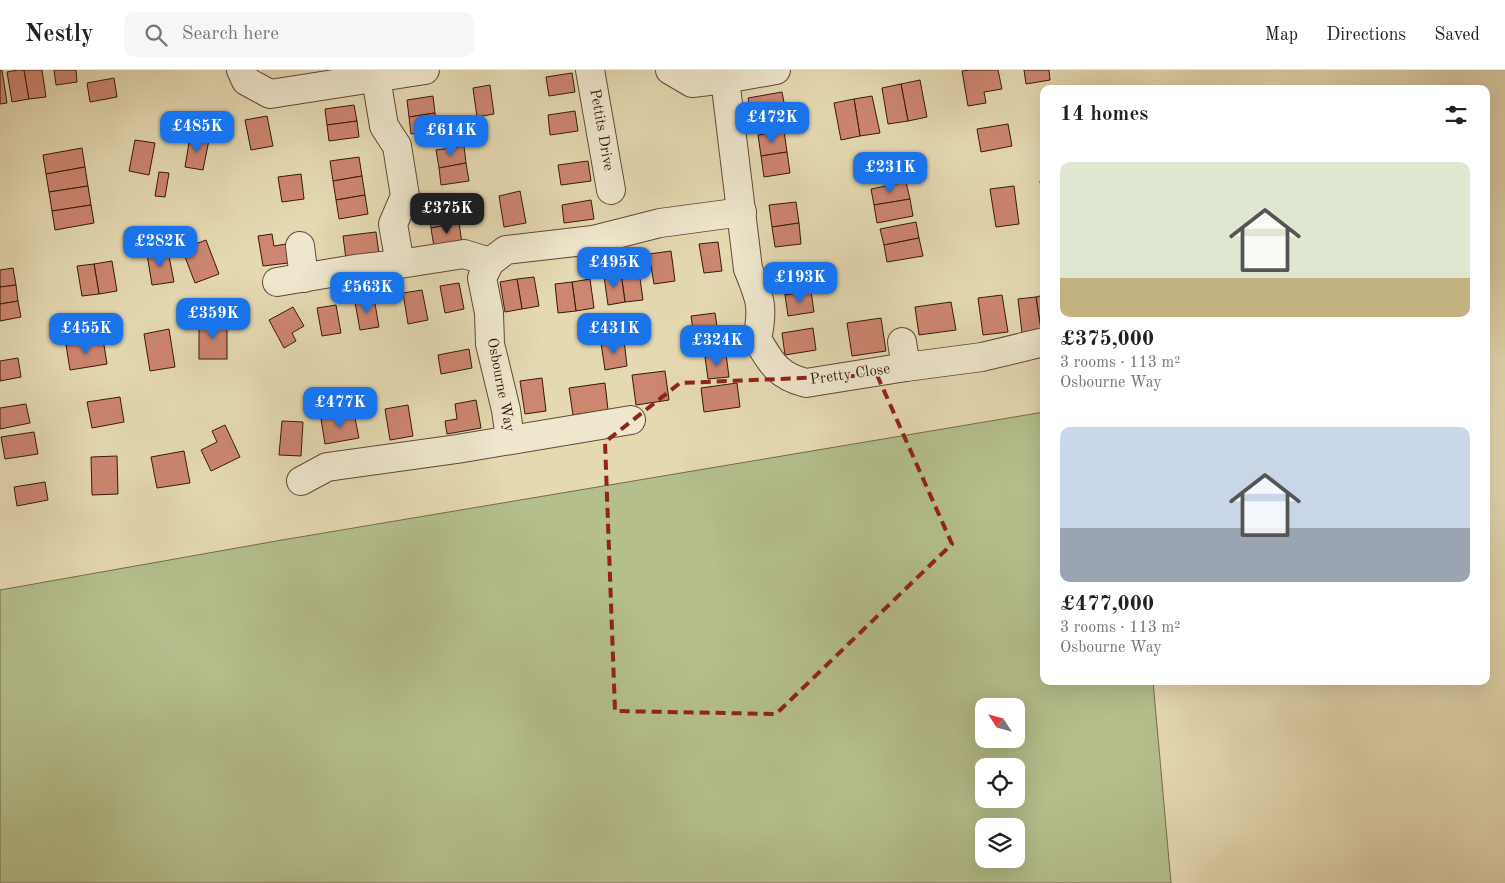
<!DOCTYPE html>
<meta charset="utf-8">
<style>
body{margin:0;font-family:"Old Standard TT",serif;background:#f6f6f6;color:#202124;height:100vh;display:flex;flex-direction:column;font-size:19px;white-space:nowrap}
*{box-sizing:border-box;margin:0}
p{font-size:16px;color:#757577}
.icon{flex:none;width:28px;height:28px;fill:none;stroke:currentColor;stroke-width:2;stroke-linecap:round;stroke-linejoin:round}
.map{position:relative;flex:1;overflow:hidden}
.panel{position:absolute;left:1040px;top:15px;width:450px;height:600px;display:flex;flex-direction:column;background:#fff;border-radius:10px;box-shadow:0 5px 20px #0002}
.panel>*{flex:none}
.needle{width:32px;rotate:306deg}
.controls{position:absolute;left:975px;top:628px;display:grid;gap:10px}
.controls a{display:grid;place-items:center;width:50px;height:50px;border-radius:10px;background:#fff;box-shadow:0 5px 20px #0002;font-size:25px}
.price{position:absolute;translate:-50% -42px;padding:0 11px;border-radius:10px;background:#1a73e8;color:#fff;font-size:16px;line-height:32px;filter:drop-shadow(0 1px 2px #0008)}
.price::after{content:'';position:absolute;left:50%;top:30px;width:15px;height:11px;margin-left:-8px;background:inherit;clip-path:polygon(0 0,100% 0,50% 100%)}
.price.selected{background:#222;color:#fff}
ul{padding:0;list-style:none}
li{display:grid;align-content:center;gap:10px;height:265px;padding:0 20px}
li span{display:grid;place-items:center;height:155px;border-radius:10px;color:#555}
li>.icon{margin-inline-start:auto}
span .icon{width:90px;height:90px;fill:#fffc;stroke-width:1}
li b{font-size:21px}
h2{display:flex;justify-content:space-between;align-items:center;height:60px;padding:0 20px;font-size:21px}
header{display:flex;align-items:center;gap:30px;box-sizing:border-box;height:70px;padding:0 25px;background:#fff;border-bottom:1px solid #e0e0e0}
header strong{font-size:24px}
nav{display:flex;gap:28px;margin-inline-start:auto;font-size:18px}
.search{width:350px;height:45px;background:#f6f6f6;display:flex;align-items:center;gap:12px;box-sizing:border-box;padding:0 18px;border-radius:10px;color:#757577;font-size:19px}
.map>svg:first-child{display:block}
.green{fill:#b4bf8c;stroke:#756c4c;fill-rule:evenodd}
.building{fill:#cd8670;stroke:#36180b}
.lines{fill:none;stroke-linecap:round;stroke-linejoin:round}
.minor-casing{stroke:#624835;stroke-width:30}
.minor{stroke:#eee6cd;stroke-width:28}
.marked{fill:none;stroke:#8f2418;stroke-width:4;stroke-dasharray:10 6;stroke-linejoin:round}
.labels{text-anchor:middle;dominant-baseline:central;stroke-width:4;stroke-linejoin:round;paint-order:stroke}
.street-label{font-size:15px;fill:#36180b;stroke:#eee6cd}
</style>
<header>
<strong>Nestly</strong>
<div class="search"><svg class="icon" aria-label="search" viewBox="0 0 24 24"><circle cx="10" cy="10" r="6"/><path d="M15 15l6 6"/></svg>Search here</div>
<nav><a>Map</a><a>Directions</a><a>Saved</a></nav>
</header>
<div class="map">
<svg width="1505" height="813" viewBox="0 0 1505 813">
<rect width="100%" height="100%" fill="#e5d9b2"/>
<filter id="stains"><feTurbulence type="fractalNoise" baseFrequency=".004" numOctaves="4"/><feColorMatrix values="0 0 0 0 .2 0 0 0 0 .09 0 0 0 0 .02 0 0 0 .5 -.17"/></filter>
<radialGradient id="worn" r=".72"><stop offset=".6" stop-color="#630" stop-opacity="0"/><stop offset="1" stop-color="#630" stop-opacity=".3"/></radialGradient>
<!-- green -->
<path class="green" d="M1044,342V611H1153L1171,813H0V520L282,470ZM984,636H1016V669H984ZM1016,696V729H984V696ZM1016,756V789H984V756Z"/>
<!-- building -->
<g class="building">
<path d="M0,0H2L7,33L0,34Z"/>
<path d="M18,0H24L29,29L12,32L7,2Z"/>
<path d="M24,0H42L46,27L29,29Z"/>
<path d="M54,0H76L77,12L56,15Z"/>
<path d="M970,0H998L1002,19L984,22L986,33L968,36L962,1Z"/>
<path d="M1024,0H1049L1050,10L1026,14Z"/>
<path d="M572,3L575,22L549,26L546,7Z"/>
<path d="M114,8L117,27L90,32L87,13Z"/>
<path d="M920,10L927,47L908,51L901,14Z"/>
<path d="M901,14L908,51L888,54L882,18Z"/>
<path d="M490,15L494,44L477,47L473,18Z"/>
<path d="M782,22L786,43L752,49L748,28Z"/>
<path d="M433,26L435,43L409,47L407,30Z"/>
<path d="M872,26L880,63L860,66L854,29Z"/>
<path d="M854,29L860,66L841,70L834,33Z"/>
<path d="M354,35L357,51L327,55L325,39Z"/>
<path d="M575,41L578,61L550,65L548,45Z"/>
<path d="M435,43L438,60L411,64L409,47Z"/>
<path d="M267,46L273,76L251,80L245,50Z"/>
<path d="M357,51L359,67L329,71L327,55Z"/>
<path d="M1008,54L1012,76L981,82L977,59Z"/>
<path d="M784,61L787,82L761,86L758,65Z"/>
<path d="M190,67L209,70L203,100L185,97Z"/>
<path d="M135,70L155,73L149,105L129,101Z"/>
<path d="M464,76L466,93L439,98L436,80Z"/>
<path d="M82,78L85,97L46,104L43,85Z"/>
<path d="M787,82L790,103L764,107L761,86Z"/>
<path d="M359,87L362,106L333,111L330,91Z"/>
<path d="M588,91L591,111L561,115L558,95Z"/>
<path d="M466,93L469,111L441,115L439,98Z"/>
<path d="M85,97L88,116L49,122L46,104Z"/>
<path d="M159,102L169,103L165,127L155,126Z"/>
<path d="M301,104L304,129L282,132L278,107Z"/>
<path d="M362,106L365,125L336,130L333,111Z"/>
<path d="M1040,111H1044V138Z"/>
<path d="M906,112L910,129L874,135L871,119Z"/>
<path d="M88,116L91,135L52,141L49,122Z"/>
<path d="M1014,116L1019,154L996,157L990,119Z"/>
<path d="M520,121L526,153L504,157L499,126Z"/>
<path d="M365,125L368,144L339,149L336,130Z"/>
<path d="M910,129L913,146L877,153L874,135Z"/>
<path d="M591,130L594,149L564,153L562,135Z"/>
<path d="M796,132L799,153L772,157L769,135Z"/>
<path d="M456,134L459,153L431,158L428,138Z"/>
<path d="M91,135L94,153L55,160L52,141Z"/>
<path d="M916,152L919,168L884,175L880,159Z"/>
<path d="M459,153L462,173L434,177L431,158Z"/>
<path d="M799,153L801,174L775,177L772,157Z"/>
<path d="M376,162L379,184L346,189L343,166Z"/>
<path d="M272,164L274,176L286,174L288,193L263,196L258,166Z"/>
<path d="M919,168L923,186L887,192L884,175Z"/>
<path d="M206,170L219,204L195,213L182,179Z"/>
<path d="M718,172L722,201L704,203L699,174Z"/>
<path d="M168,181L174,212L152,215L147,184Z"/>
<path d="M671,181L675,211L654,214L649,184Z"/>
<path d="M112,191L117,221L99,224L94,194Z"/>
<path d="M94,194L99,224L82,226L77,196Z"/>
<path d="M13,198L16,215L0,217V200Z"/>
<path d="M808,200L811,221L785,225L782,204Z"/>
<path d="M639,201L643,230L625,232L621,203Z"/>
<path d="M621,203L625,232L608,235L604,206Z"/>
<path d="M534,207L539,236L522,239L517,209Z"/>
<path d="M517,209L522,239L505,242L500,212Z"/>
<path d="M590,209L594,238L576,241L572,212Z"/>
<path d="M572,212L576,241L558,243L555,214Z"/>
<path d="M459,213L464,239L445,243L440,216Z"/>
<path d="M16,215L18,231L0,234V217Z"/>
<path d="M422,220L428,250L408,254L403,223Z"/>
<path d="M811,221L814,242L788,246L785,225Z"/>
<path d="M1002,225L1008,262L983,265L978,228Z"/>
<path d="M1044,225V260H1041L1036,227Z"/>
<path d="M1036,227L1041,260L1022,263L1018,229Z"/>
<path d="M374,228L379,257L360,260L355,232Z"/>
<path d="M18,231L21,247L0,251V234Z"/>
<path d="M951,232L956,260L919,265L915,237Z"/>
<path d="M336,235L341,263L322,266L317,238Z"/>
<path d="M293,237L304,256L292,263L296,271L284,278L269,250Z"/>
<path d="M715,243L720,276L696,280L691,246Z"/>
<path d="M881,248L886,281L852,286L847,253Z"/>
<rect x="199" y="252" width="28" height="37"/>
<path d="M813,258L816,280L785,285L782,263Z"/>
<path d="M169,259L175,297L150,301L144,264Z"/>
<path d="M103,269L107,294L70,300L66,275Z"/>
<path d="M624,270L627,296L605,300L601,273Z"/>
<path d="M469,279L472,298L441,304L438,285Z"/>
<path d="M726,284L729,307L708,309L705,287Z"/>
<path d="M18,288L21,307L0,311V291Z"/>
<path d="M665,301L669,330L636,335L632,305Z"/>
<path d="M542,308L546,341L525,344L520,311Z"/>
<path d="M605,313L608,340L573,345L569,318Z"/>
<path d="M737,313L740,337L704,342L701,318Z"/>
<path d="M120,327L124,352L92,358L87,332Z"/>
<path d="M476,330L481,358L447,364L445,351L457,349L455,334Z"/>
<path d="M26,334L30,353L0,359V338Z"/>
<path d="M408,335L413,366L390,370L385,339Z"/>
<path d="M354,343L359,368L325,374L321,349Z"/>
<path d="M282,351L303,352L301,386L279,385Z"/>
<path d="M225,355L240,387L211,401L201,380L217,372L212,361Z"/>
<path d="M34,362L38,384L5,389L1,367Z"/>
<path d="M184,381L190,413L157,418L151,387Z"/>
<path d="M117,386L118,424L92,425L91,387Z"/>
<path d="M45,412L48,430L17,436L14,417Z"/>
</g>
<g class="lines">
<defs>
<g id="minor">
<path d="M241,0L246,11L270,24L425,0"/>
<path d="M590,0L611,120"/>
<path d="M670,0L692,13L725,9L776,0"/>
<path d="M376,8L384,56L397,76L405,126L393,154L400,194"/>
<path d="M725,9L748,199C760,228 764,237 757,269C771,293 778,306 806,313L906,297L982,287L1044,272"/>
<path d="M300,176L304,208"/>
<path d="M277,212L355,199L400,194L464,184L490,192"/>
<path d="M902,272L906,297"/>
<path d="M510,369L506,340L490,274L489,243L482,208L490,192L506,180L593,170L660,153L742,142"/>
<path d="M301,411L327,397L457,379L631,350"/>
</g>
</defs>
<!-- minor casing -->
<use href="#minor" class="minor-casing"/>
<!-- minor -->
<use href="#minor" class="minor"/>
</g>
<!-- marked area -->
<path class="marked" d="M877,305L952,474L776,644L615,641L605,372L680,313Z"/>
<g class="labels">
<!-- street labels -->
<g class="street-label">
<text transform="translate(601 60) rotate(80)">Pettits Drive</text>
<text transform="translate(850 305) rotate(-8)">Pretty Close</text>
<text transform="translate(500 315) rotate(79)">Osbourne Way</text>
</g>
</g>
<rect width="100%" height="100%" filter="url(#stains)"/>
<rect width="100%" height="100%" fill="url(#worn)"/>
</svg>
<div class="controls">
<a><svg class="needle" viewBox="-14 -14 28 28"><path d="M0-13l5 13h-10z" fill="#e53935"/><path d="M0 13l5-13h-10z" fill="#757577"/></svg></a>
<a><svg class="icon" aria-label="locate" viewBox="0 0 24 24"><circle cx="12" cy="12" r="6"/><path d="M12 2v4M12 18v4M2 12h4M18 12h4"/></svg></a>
<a><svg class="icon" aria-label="layers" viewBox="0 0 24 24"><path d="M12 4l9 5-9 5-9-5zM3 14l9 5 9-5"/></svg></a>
</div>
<b class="price" style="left:772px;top:74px">£472K</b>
<b class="price" style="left:197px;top:83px">£485K</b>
<b class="price" style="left:451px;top:87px">£614K</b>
<b class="price" style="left:890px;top:124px">£231K</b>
<b class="price selected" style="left:447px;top:165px">£375K</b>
<b class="price" style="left:160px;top:198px">£282K</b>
<b class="price" style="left:614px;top:219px">£495K</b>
<b class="price" style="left:800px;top:234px">£193K</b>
<b class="price" style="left:367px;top:244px">£563K</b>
<b class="price" style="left:213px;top:270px">£359K</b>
<b class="price" style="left:86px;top:285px">£455K</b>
<b class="price" style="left:614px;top:285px">£431K</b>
<b class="price" style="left:717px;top:297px">£324K</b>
<b class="price" style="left:340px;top:359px">£477K</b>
<section class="panel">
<h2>14 homes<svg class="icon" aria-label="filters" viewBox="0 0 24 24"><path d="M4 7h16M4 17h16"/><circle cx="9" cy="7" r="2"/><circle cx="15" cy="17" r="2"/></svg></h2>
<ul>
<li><span style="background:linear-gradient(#dfe7d0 75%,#c2b280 0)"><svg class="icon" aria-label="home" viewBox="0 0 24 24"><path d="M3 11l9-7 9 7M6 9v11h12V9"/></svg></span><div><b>£375,000</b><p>3 rooms · 113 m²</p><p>Osbourne Way</p></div></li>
<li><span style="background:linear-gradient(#c9d6e8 65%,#9aa5b1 0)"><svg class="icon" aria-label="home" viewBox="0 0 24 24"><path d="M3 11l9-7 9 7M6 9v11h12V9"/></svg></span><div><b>£477,000</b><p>3 rooms · 113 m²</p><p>Osbourne Way</p></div></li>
</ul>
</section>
</div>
